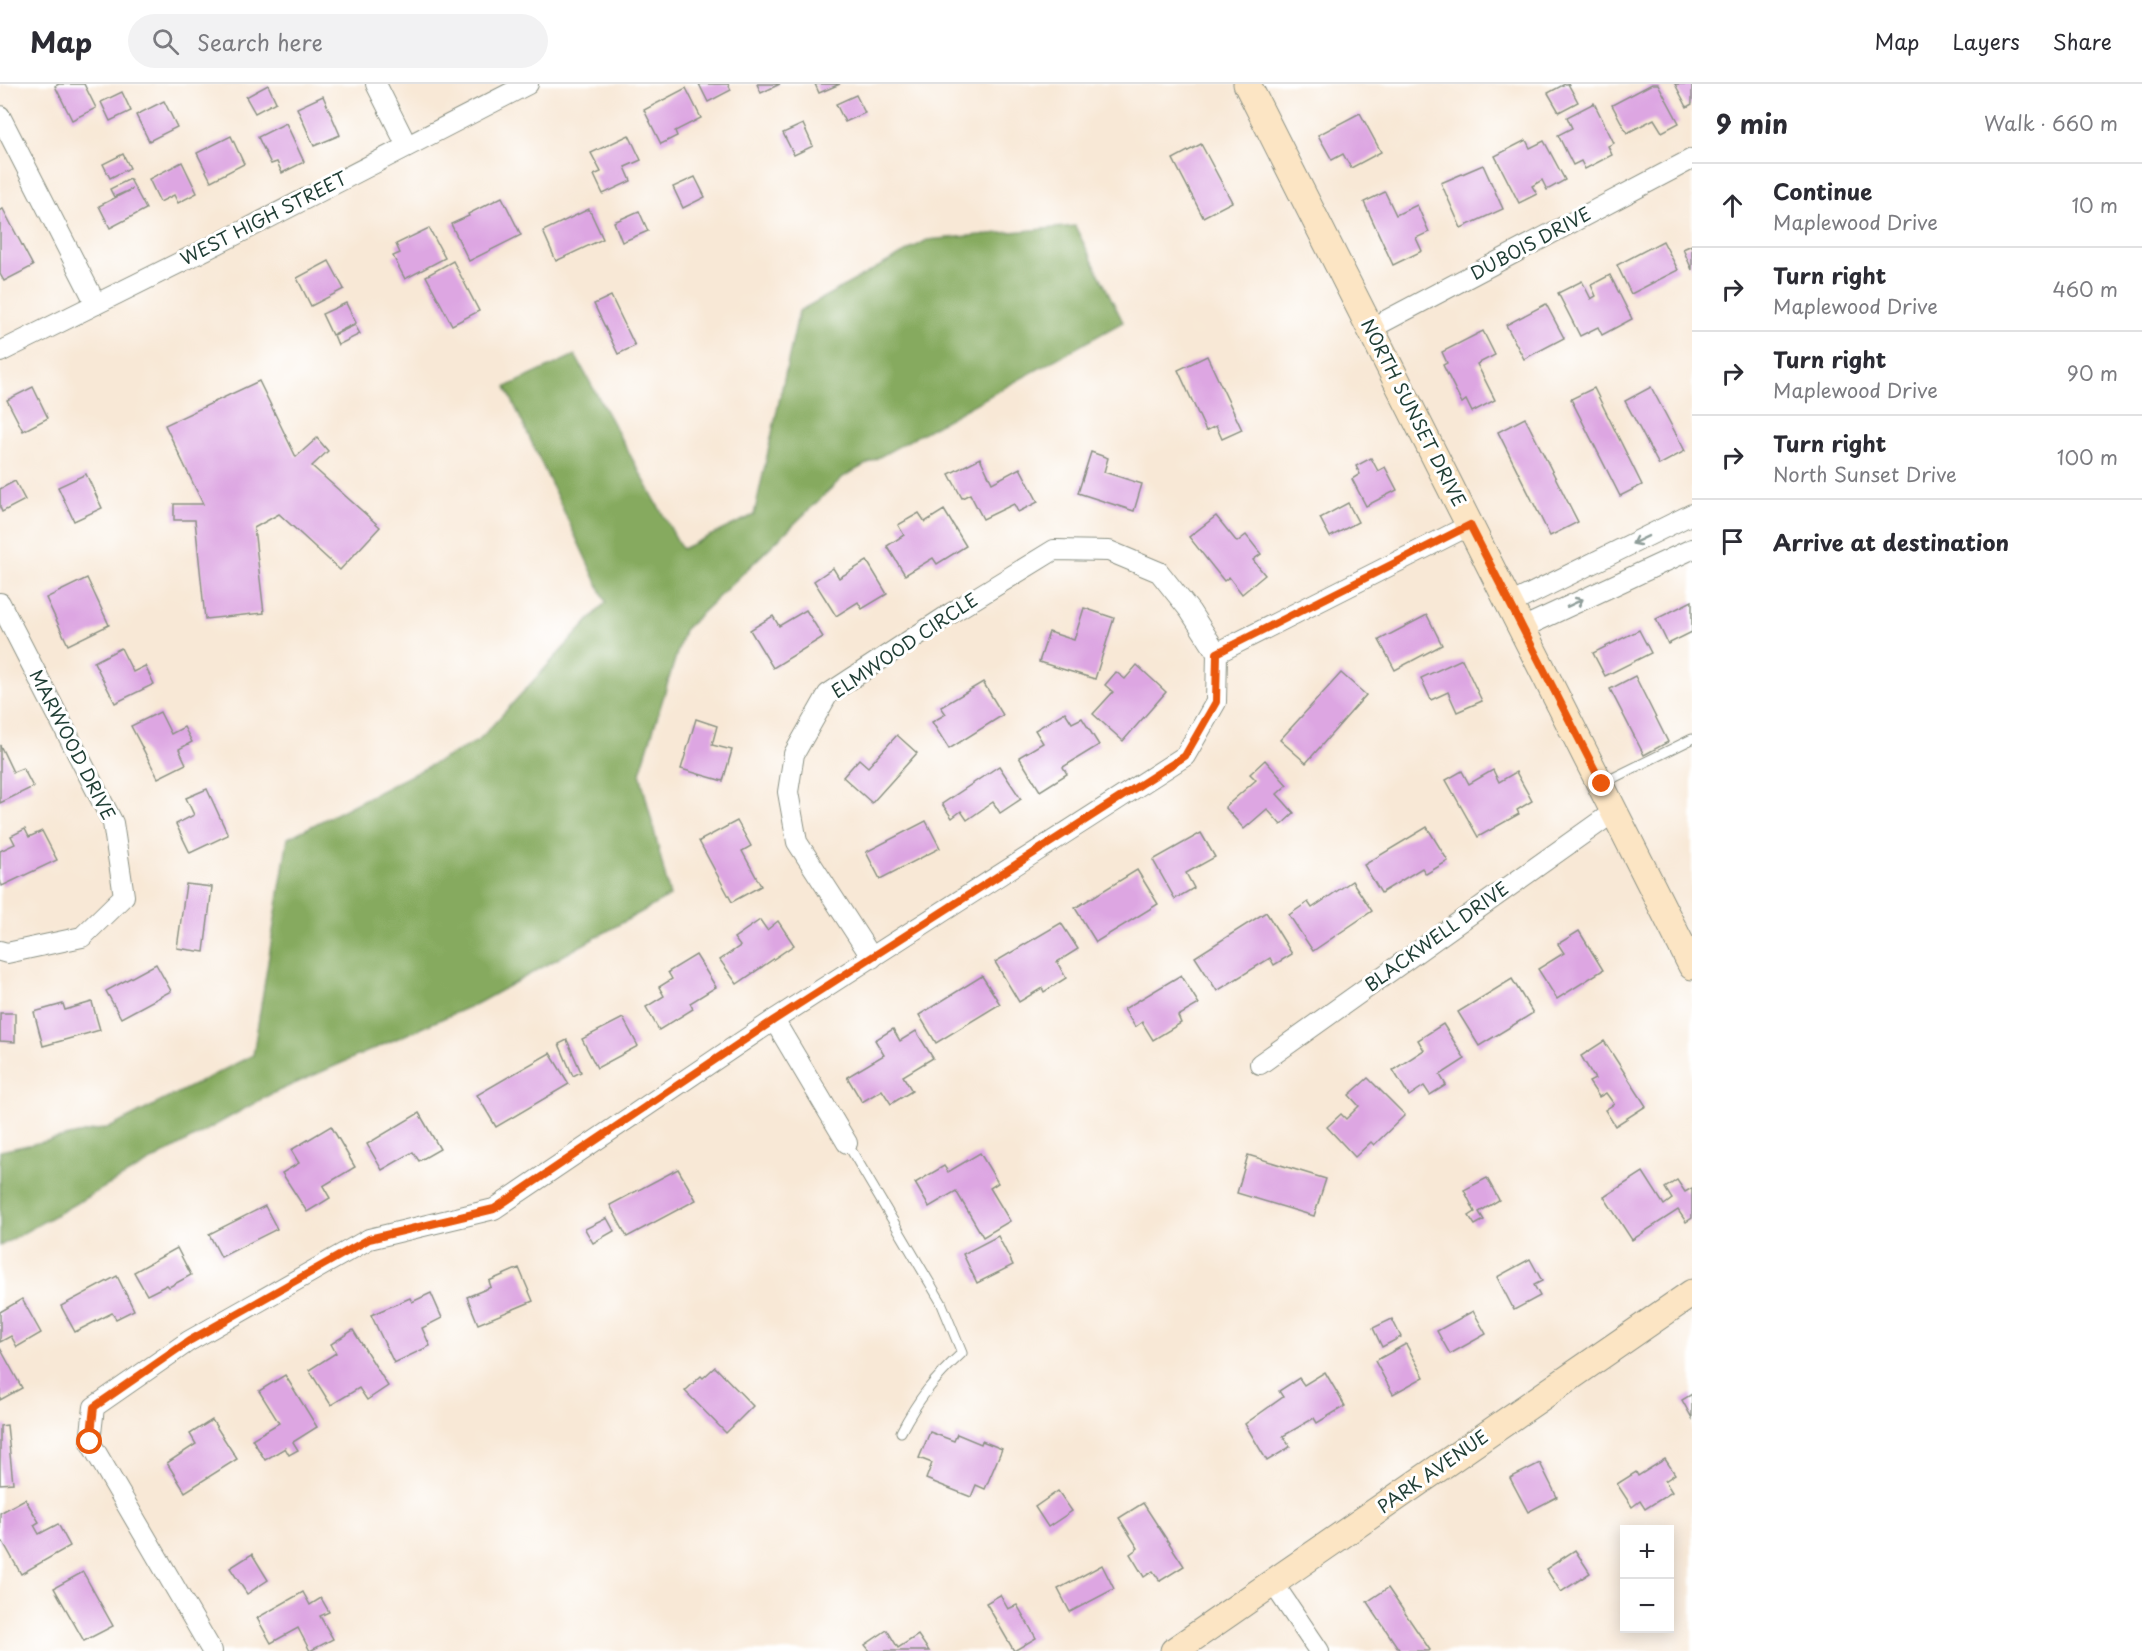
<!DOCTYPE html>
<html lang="en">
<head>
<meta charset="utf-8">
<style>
  body { margin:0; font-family:"Playpen Sans",sans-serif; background:#f2f2f3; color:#2b2b33 }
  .controls { position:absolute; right:18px; bottom:18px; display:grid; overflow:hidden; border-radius:0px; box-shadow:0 3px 15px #0003 }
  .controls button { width:54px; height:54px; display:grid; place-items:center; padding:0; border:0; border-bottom:2px solid #e1e1e2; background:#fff; color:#2b2b33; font:30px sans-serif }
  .stop { position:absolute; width:18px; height:18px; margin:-14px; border:4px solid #ea580c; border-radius:50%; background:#fff }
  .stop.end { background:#ea580c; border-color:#fff; box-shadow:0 2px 6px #0008 }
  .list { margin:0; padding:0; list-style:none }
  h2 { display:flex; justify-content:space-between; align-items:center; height:78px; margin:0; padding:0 24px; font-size:26px }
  h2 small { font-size:20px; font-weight:400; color:#7c7c81 }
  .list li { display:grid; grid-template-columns:39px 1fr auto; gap:18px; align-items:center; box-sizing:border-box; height:84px; padding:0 24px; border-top:2px solid #e1e1e2 }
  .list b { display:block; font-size:22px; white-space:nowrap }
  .list p { margin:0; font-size:20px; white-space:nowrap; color:#7c7c81 }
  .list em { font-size:20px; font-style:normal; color:#7c7c81 }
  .icon { flex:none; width:33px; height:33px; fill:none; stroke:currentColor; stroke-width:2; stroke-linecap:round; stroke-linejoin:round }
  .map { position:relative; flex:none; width:1692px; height:1567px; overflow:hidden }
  header { display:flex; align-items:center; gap:36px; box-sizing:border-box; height:84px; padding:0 30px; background:#fff; border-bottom:2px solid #e1e1e2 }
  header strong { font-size:28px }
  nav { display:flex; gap:33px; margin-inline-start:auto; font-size:21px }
  .search { width:420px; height:54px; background:#f2f2f3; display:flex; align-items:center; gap:15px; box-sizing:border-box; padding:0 21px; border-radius:33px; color:#7c7c81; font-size:22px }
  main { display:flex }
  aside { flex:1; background:#fff }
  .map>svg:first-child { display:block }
  .forest { fill:#86aa5e; stroke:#527449; stroke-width:1.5 }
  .building { fill:#dda6e2 }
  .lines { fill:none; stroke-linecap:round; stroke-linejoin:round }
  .lane-casing { stroke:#8c9285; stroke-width:11 }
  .street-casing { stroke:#8c9285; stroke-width:22 }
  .secondary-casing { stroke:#8c9285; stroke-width:29 }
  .lane { stroke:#fff; stroke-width:9 }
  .street { stroke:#fff; stroke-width:20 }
  .secondary { stroke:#fce5c4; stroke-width:27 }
  .oneway { stroke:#8f9e9a }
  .route { stroke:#ea580c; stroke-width:8 }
  .labels { text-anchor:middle; stroke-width:6; stroke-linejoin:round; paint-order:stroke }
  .street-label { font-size:18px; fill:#1f3d34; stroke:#fff }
</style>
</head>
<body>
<header>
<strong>Map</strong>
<div class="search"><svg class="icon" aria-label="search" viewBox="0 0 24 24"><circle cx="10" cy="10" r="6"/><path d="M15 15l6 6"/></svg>Search here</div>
<nav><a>Map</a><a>Layers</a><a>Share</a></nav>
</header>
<main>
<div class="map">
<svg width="1692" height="1567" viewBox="0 0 1692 1567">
  <rect width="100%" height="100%" fill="#fff"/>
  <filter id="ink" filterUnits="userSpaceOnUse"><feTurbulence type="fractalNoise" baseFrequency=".0167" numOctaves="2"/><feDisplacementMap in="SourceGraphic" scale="12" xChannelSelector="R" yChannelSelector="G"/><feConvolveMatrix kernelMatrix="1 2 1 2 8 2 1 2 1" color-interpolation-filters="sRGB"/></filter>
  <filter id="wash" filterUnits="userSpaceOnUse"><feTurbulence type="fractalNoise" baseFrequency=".008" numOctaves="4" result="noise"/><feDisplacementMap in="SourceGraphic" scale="24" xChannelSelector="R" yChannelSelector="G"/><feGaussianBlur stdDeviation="1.35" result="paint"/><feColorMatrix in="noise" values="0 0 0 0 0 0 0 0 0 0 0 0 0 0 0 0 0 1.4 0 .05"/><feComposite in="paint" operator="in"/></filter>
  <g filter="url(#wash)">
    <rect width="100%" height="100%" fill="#f8e8d6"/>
    <!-- forest -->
    <path class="forest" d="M1075 142 1123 238 843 393 684 546 640 689 670 812 480 918 269 1011 0 1162V1067L111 1043 253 971 288 754 478 657 606 518 506 303 575 271 682 465 754 431 799 227 927 156Z"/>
    <g id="blocks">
      <!-- building -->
      <g class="building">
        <path d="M59 0H84L96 24 72 36 55 2Z"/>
        <path d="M699 0H728L731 6 708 18Z"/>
        <path d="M757 0H780L761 9Z"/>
        <path d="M815 0H840L819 9Z"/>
        <path d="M1565 0H1568L1578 18 1559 28 1548 9Z"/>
        <path d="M1652 0H1658L1679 39 1662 48 1654 35 1627 49 1612 21Z"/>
        <path d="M1675 0H1692V20L1687 23Z"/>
        <path d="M268 1 276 18 255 29 246 13Z"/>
        <path d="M686 4 701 34 675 47 677 52 661 60 644 26Z"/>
        <path d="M122 8 131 27 110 37 101 18Z"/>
        <path d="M856 11 865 29 845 38 836 20Z"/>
        <path d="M323 12 340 51 314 62 297 24Z"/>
        <path d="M164 17 177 43 149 57 136 31Z"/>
        <path d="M1594 19 1614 59 1608 62 1612 71 1585 85 1581 77 1573 81 1558 51 1572 44 1567 33Z"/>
        <path d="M1360 29 1381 68 1351 84 1343 70 1332 76 1318 51Z"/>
        <path d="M286 39 304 78 282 89 277 78 271 80 258 53Z"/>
        <path d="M803 40 813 62 794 71 783 49Z"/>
        <path d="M629 51 641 76 625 83 631 97 603 110 594 91 601 88 591 69Z"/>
        <path d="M231 52 244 80 211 97 197 69Z"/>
        <path d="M1526 56 1530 64 1544 57 1565 96 1547 106 1542 96 1532 102 1537 110 1519 119 1495 72Z"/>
        <path d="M1201 60 1232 118 1203 133 1173 75Z"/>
        <path d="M123 70 130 84 110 94 103 80Z"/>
        <path d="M182 78 197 109 178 119 174 111 160 118 149 95Z"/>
        <path d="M1483 81 1503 125 1461 144 1441 99Z"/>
        <path d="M695 93 705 113 683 124 673 103Z"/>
        <path d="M130 95 146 125 110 144 99 122 132 105 114 113 110 105Z"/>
        <path d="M1385 108 1396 131 1417 121 1429 148 1416 154 1422 167 1393 181 1364 118Z"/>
        <path d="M502 113 521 151 469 177 451 140 469 132 468 130Z"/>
        <path d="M3 125 33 182 4 197 0 190V126Z"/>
        <path d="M589 125 603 155 556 177 543 147Z"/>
        <path d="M639 127 648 147 622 158 614 138Z"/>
        <path d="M429 144 445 174 405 195 393 172 400 169 396 160Z"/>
        <path d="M1663 157 1678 186 1631 210 1617 181Z"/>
        <path d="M1692 161V186L1683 165Z"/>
        <path d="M329 177 344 205 311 222 297 194Z"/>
        <path d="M453 177 479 227 452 241 426 192Z"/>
        <path d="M1610 191 1632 235 1602 251 1598 243 1580 252 1558 209 1582 197 1591 215 1596 212 1591 201Z"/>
        <path d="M611 212 635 262 618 270 594 220Z"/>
        <path d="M346 219 356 239 332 251 322 230Z"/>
        <path d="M1546 220 1564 254 1524 275 1506 241Z"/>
        <path d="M355 241 360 250 338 261 334 251Z"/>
        <path d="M1483 247 1495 271 1477 280 1495 316 1472 328 1466 316 1462 319 1443 281 1447 279 1442 268Z"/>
        <path d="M1207 272 1242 346 1222 355 1216 342 1206 347 1178 286Z"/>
        <path d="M259 297 296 373 317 354 328 367 312 382 380 443 340 486 279 430 254 444 264 529 205 535 195 436H174V420H203L165 341Z"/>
        <path d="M33 303 48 334 23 347 7 316Z"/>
        <path d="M1651 303 1685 367 1659 381 1625 317Z"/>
        <path d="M1594 304 1642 401 1620 412 1571 315Z"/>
        <path d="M1525 334 1578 438 1550 452 1498 348Z"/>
        <path d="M1091 368 1108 374 1104 388 1142 400 1134 427 1078 409Z"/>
        <path d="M980 374 992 399 1020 384 1038 418 1018 428 1014 420 983 435 970 410 962 414 949 390Z"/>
        <path d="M1371 374 1378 387 1385 383 1397 406 1366 422 1352 395 1360 390 1356 382Z"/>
        <path d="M86 390 102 424 74 437 58 403Z"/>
        <path d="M15 397 25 416 2 428 0 423V405Z"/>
        <path d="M1348 419 1358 438 1330 453 1320 434Z"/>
        <path d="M944 426 966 462 937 480 933 474 905 491 887 462 904 451 898 441 919 429 925 438Z"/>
        <path d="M1216 432 1237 458 1246 451 1261 470 1253 476 1265 491 1242 510 1229 493 1224 497 1189 453Z"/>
        <path d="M867 477 887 510 862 525 858 518 836 532 814 497 833 484 839 494Z"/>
        <path d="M87 494 109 541 68 561 46 514Z"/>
        <path d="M1692 517V548L1668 560 1656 535Z"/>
        <path d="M1084 524 1114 534 1095 595 1039 578 1049 548 1074 556Z"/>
        <path d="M806 526 823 553 773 584 750 546 773 532 779 542Z"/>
        <path d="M1427 531 1442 561 1395 586 1379 556Z"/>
        <path d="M1639 546 1651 569 1605 592 1593 569Z"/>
        <path d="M121 564 133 588 145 582 154 600 115 619 94 578Z"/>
        <path d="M1462 575 1482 617 1457 628 1448 608 1431 616 1421 594Z"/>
        <path d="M1137 581 1166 608 1123 657 1093 630 1113 608 1105 601 1116 588 1125 595Z"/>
        <path d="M1341 589 1366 611 1306 679 1280 656Z"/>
        <path d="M1635 592 1668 658 1644 671 1610 605Z"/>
        <path d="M983 598 1003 631 949 665 932 638 946 630 941 623Z"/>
        <path d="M160 628 171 650 184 643 192 658 179 665 186 680 158 694 131 642Z"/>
        <path d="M1065 628 1072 639 1082 634 1099 661 1063 683 1067 690 1040 707 1019 673 1043 659 1035 646Z"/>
        <path d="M696 635 717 642 712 661 732 666 723 697 681 685Z"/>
        <path d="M897 651 917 669 872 719 843 693 859 675 868 683Z"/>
        <path d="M0 661 13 688 23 684 33 703 0 719Z"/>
        <path d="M1265 676 1287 701 1277 710 1294 729 1281 741 1267 725 1244 745 1225 723 1256 696 1250 690Z"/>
        <path d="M999 682 1021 715 1000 729 993 718 967 736 961 727 952 734 942 720Z"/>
        <path d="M1493 686 1499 698 1516 688 1532 717 1517 726 1519 730 1478 753 1446 696 1462 687 1469 700Z"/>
        <path d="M207 705 228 751 190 769 176 740 194 731 186 714Z"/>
        <path d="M737 737 751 762 742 767 761 802 732 818 699 757Z"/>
        <path d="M926 737 940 764 880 795 866 768Z"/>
        <path d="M1427 743 1448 777 1426 790 1422 784 1381 809 1364 781Z"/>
        <path d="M25 745 29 753 42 747 57 776 2 802 0 796V767L15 760 11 752Z"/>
        <path d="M1201 749 1215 773 1186 789 1194 804 1175 815 1153 776Z"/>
        <path d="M1137 786 1158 820 1096 858 1075 824Z"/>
        <path d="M1352 797 1372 827 1313 867 1289 831 1308 818 1312 824Z"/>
        <path d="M186 800 212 803 204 868 177 864Z"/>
        <path d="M1266 828 1292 870 1274 881 1270 874 1217 907 1195 873Z"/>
        <path d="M760 836 767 846 778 837 794 861 737 900 720 876 740 862 734 854Z"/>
        <path d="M1061 839 1078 865 1057 878 1066 894 1044 908 1042 904 1019 918 995 878Z"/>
        <path d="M1579 847 1603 886 1557 915 1538 885 1564 869 1558 860Z"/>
        <path d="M696 871 716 903 690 919 693 925 659 946 646 923 664 912 659 903 672 895 668 888Z"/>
        <path d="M156 880 171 907 121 934 106 907Z"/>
        <path d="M1181 891 1199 920 1178 932 1181 939 1153 956 1142 938 1135 943 1124 925Z"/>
        <path d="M982 892 1000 920 936 959 919 931Z"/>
        <path d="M1512 895 1533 929 1479 962 1458 928Z"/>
        <path d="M92 918 100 946 43 962 34 928 63 920 65 926Z"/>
        <path d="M0 929H15V958L0 957Z"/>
        <path d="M623 934 638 962 597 984 582 955Z"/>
        <path d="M1443 940 1465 975 1440 991 1446 1001 1430 1011 1424 1002 1409 1012 1393 986 1424 966 1418 956Z"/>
        <path d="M893 945 900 957 916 947 933 974 903 992 912 1007 891 1020 882 1006 862 1018 847 993 884 971 875 956Z"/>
        <path d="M567 956 581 988 573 992 559 960Z"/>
        <path d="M1604 957 1646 1022 1615 1042 1605 1026 1614 1020 1606 1009 1599 1013 1589 998 1595 995 1581 972Z"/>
        <path d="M550 969 569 1000 496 1043 477 1011Z"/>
        <path d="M1368 994 1405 1031 1374 1061 1371 1058 1355 1073 1327 1043 1341 1030 1346 1035 1359 1022 1349 1011Z"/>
        <path d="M419 1029 440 1065 419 1077 413 1068 382 1086 367 1060Z"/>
        <path d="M331 1042 355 1083 323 1102 330 1114 307 1128 282 1089 299 1079 291 1066Z"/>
        <path d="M980 1069 998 1099 990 1104 1010 1137 983 1153 956 1107 929 1123 915 1099 944 1082 948 1088Z"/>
        <path d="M1248 1071 1326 1095 1314 1132 1237 1109Z"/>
        <path d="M678 1085 696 1116 627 1153 610 1121Z"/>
        <path d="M1643 1088 1664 1121 1672 1115 1665 1104 1677 1096 1685 1108 1692 1104V1134L1686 1138 1678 1126 1632 1156 1604 1113Z"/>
        <path d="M1487 1094 1499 1116 1479 1128 1484 1136 1475 1141 1469 1132 1475 1128 1464 1106Z"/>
        <path d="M265 1122 277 1145 221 1173 209 1150Z"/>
        <path d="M607 1134 614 1147 593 1159 585 1145Z"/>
        <path d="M998 1152 1013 1181 977 1199 963 1170Z"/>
        <path d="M177 1164 191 1191 169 1203 167 1201 147 1211 134 1188Z"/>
        <path d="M1530 1175 1542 1197 1534 1201 1540 1212 1514 1226 1497 1193Z"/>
        <path d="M519 1184 533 1217 478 1240 467 1213 491 1203 489 1197Z"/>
        <path d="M117 1192 134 1226 116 1235 112 1229 75 1248 61 1222Z"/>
        <path d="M431 1209 442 1234 422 1244 430 1262 394 1279 371 1231 410 1214 412 1218Z"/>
        <path d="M22 1215 41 1249 17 1263 11 1252 0 1258V1228Z"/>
        <path d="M1473 1227 1486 1250 1450 1270 1437 1247Z"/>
        <path d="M1392 1235 1401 1253 1382 1263 1373 1244Z"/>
        <path d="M353 1246 388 1302 367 1316 359 1304 331 1321 309 1286 336 1269 331 1260Z"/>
        <path d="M1406 1260 1424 1293 1393 1310 1375 1277Z"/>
        <path d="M0 1264 22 1304 0 1316Z"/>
        <path d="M715 1283 753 1322 726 1349 685 1307 701 1292 703 1294Z"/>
        <path d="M1325 1288 1345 1322 1317 1339 1314 1334 1283 1352 1290 1363 1267 1377 1245 1340 1283 1313 1279 1307 1299 1294 1304 1301Z"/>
        <path d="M285 1291 317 1343 293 1358 298 1366 289 1371 285 1364 265 1376 252 1355 279 1339 259 1307Z"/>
        <path d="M1692 1310V1334L1682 1316Z"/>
        <path d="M212 1336 237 1375 185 1408 167 1379 196 1360 190 1350Z"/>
        <path d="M7 1341 13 1399 0 1400V1342Z"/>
        <path d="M930 1348 954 1357 957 1350 981 1360 982 1357 1002 1365 985 1405 976 1401 971 1413 926 1395 932 1379 919 1374Z"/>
        <path d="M1665 1375 1675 1390 1665 1397 1672 1408 1645 1425 1640 1417 1632 1423 1617 1400 1636 1388 1638 1392Z"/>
        <path d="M1540 1379 1557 1413 1528 1428 1510 1394Z"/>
        <path d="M1058 1407 1072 1427 1048 1443 1035 1423Z"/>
        <path d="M25 1415 39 1438 34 1441 39 1450 58 1440 70 1462 21 1490 3 1458 0 1459V1429Z"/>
        <path d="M1143 1419 1184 1482 1160 1497 1153 1487 1144 1493 1130 1470 1138 1464 1119 1434Z"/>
        <path d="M1575 1466 1590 1489 1561 1508 1546 1485Z"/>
        <path d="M252 1470 268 1496 247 1510 230 1484Z"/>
        <path d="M1102 1481 1114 1505 1070 1528 1058 1505Z"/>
        <path d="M83 1488 113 1542 84 1557 54 1504Z"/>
        <path d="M1388 1504 1430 1566 1429 1567H1400L1367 1518Z"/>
        <path d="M303 1508 310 1521 321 1514 329 1528 320 1532 333 1555 310 1567 298 1544 271 1559 257 1534Z"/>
        <path d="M1000 1511 1008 1525 1017 1521 1036 1554 1014 1567 986 1519Z"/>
        <path d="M887 1546 898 1564 918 1551 929 1567H870L865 1561Z"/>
      </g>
    </g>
  </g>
  <g filter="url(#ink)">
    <use href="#blocks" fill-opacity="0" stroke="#8c9285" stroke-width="1.5"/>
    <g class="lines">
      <defs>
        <g id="lane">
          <path d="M1603 699 1692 655"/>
          <path d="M847 1059 941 1218 962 1269C934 1295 918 1315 901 1348"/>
        </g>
        <g id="street">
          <path d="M376 0 407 62"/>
          <path d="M0 32 96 220"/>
          <path d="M1370 245 1692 75"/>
          <path d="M0 268 245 146 528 0"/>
          <path d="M0 519 113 739 124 812 82 853 7 869 0 867"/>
          <path d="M1510 520 1692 430"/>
          <path d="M1522 544 1692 465"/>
          <path d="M872 874 797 758 788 708 794 670 828 610 953 528 1054 466 1109 467 1159 488 1190 527 1217 569"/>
          <path d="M774 936 847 1059"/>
          <path d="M1260 980 1615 727"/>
          <path d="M1273 1499 1319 1567"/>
          <path d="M212 1567 90 1358 94 1323 189 1257 369 1155 494 1125 774 936 1185 672 1216 618 1217 569 1470 441"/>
        </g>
        <g id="secondary">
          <path d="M1247 0 1692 882"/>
          <path d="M1174 1567 1692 1209"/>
        </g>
      </defs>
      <!-- lane casing -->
      <use href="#lane" class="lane-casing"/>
      <!-- street casing -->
      <use href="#street" class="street-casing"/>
      <!-- secondary casing -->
      <use href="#secondary" class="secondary-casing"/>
      <!-- lane -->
      <use href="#lane" class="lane"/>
      <!-- street -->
      <use href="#street" class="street"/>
      <!-- secondary -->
      <use href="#secondary" class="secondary"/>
    </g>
    <!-- one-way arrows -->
    <defs><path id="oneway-shaft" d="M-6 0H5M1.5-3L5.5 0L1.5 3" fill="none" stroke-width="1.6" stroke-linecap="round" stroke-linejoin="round" transform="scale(1.5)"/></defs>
    <g class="oneway">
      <use href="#oneway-shaft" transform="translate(1640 456) rotate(154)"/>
      <use href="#oneway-shaft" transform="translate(1575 519) rotate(-25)"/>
    </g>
  </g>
  <g class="lines" filter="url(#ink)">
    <!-- route -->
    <path class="route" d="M90 1358 94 1323 189 1257 369 1155 494 1125 774 936 1185 672 1216 618 1217 569 1470 441 1602 700"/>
  </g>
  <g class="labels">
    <!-- street labels -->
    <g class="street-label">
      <text transform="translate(264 135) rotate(-27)" y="6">WEST HIGH STREET</text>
      <text transform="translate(1531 160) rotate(-28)" y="6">DUBOIS DRIVE</text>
      <text transform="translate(1413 329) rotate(63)" y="6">NORTH SUNSET DRIVE</text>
      <text transform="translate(905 562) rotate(-34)" y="6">ELMWOOD CIRCLE</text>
      <text transform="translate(72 661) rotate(63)" y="6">MARWOOD DRIVE</text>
      <text transform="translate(1437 853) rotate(-36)" y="6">BLACKWELL DRIVE</text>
      <text transform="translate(1433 1388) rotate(-35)" y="6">PARK AVENUE</text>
    </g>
  </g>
</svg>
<div class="controls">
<button>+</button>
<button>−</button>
</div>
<div class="stop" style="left:90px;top:1358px"></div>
<div class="stop end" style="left:1602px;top:700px"></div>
</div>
<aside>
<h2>9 min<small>Walk · 660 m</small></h2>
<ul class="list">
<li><svg class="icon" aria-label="ahead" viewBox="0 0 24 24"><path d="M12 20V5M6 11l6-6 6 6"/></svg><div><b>Continue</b><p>Maplewood Drive</p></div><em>10 m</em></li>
<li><svg class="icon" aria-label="right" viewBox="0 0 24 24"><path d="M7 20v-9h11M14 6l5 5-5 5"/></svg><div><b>Turn right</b><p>Maplewood Drive</p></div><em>460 m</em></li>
<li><svg class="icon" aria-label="right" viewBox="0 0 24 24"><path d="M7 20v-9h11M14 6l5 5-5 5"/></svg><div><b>Turn right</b><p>Maplewood Drive</p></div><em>90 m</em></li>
<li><svg class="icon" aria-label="right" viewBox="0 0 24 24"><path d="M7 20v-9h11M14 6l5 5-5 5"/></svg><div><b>Turn right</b><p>North Sunset Drive</p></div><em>100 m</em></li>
<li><svg class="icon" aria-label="arrive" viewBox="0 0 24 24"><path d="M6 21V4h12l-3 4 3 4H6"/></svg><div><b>Arrive at destination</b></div></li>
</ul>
</aside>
</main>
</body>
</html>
